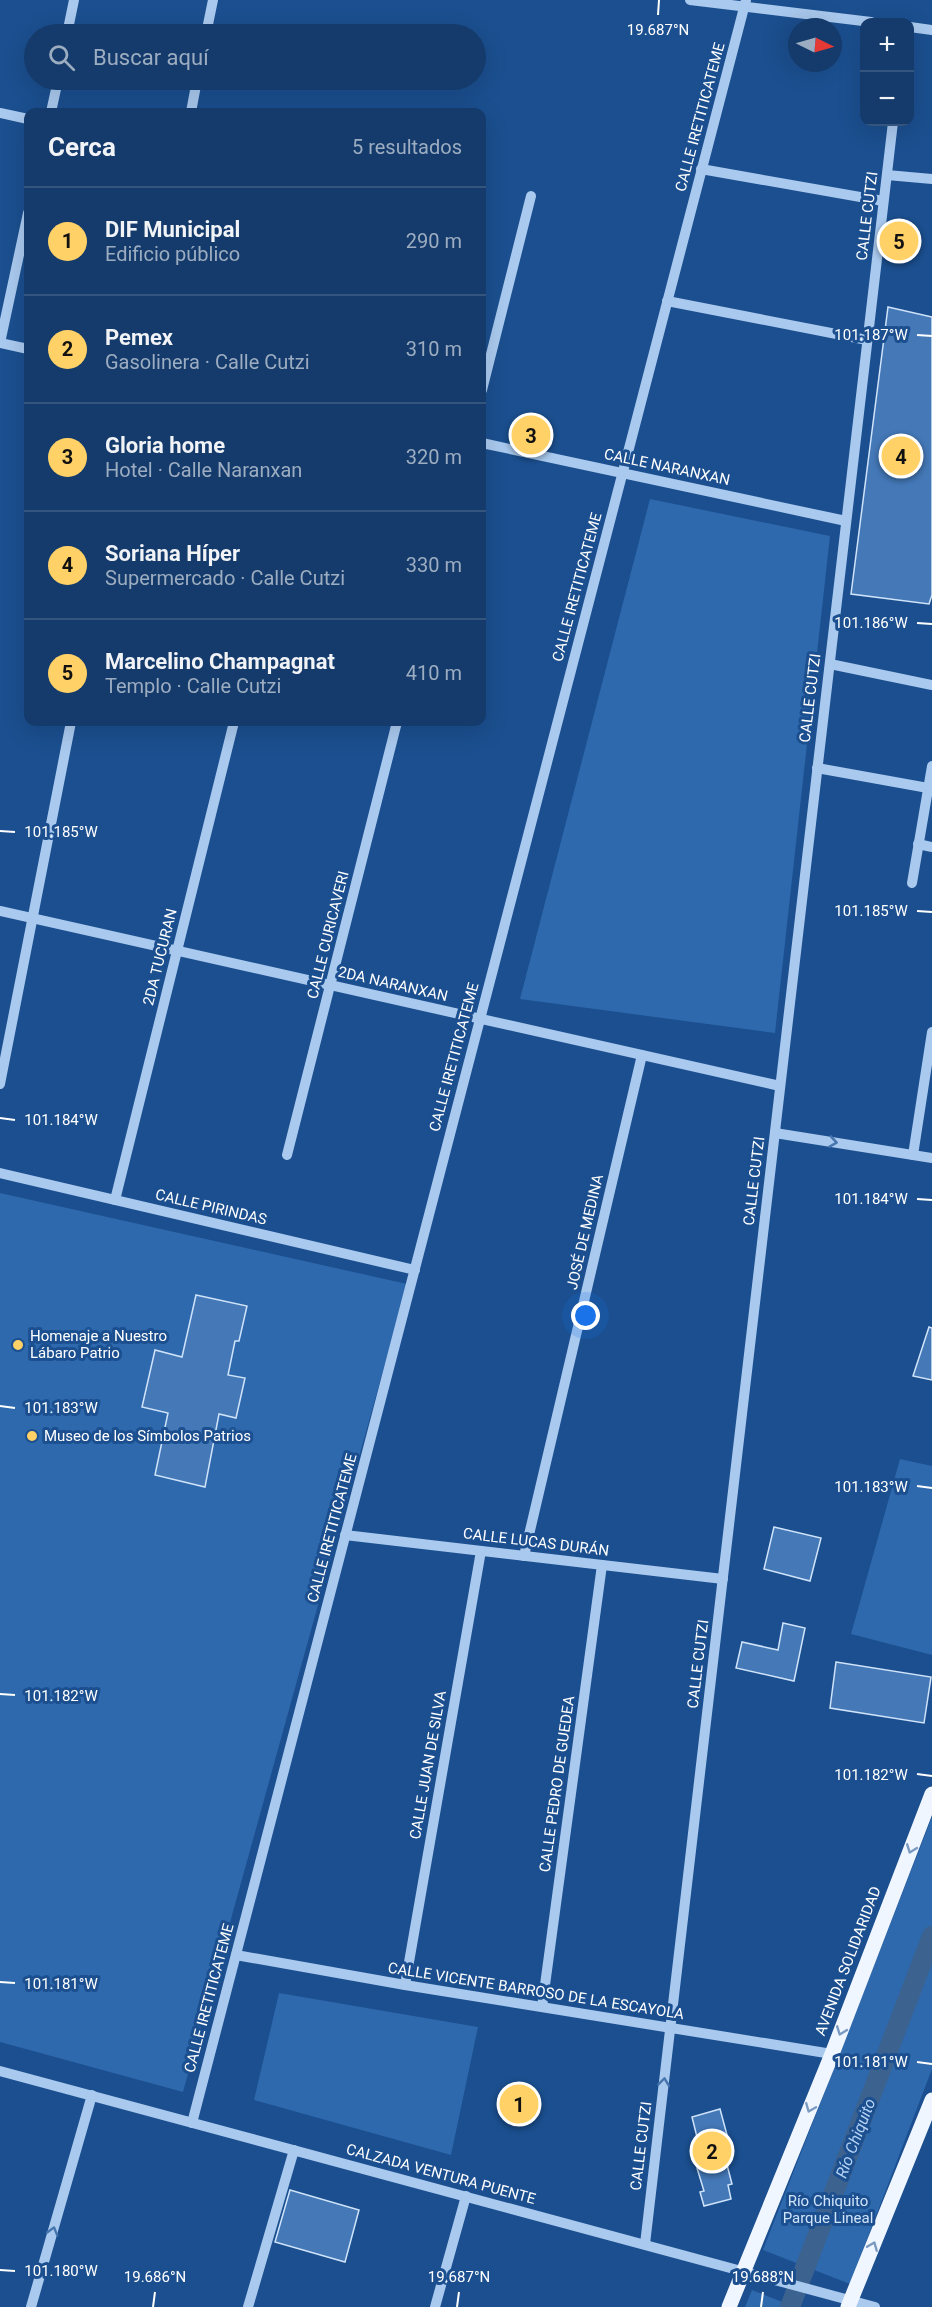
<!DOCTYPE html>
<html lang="es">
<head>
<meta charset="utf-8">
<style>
  body { margin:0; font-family:Roboto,sans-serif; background:#214673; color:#f1f3f6 }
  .controls { position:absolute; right:18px; top:18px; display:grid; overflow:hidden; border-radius:12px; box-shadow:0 6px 24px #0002 }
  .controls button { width:54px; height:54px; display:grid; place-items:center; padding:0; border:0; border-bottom:2px solid #33557e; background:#143b6b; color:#f1f3f6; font:30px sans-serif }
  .compass { position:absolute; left:788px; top:18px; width:54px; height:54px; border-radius:50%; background:#143b6b; box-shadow:0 6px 24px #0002; rotate:95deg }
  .you { position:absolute; left:586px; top:1316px; width:21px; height:21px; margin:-15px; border:4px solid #fff; border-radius:50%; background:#1a73e8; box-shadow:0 0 0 9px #1a73e833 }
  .badge { display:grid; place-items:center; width:39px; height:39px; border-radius:50%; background:#ffd166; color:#111; font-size:20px; font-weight:700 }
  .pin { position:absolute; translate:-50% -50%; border:3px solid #fff; box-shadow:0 2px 6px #0006 }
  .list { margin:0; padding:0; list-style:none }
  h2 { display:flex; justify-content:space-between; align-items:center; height:78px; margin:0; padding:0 24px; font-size:26px }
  h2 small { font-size:20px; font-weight:400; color:#9dadc1 }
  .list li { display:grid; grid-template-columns:39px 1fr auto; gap:18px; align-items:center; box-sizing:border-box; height:108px; padding:0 24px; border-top:2px solid #33557e }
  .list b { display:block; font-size:22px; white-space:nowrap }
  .list p { margin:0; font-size:20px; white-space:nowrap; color:#9dadc1 }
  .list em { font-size:20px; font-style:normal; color:#9dadc1 }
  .icon { flex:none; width:33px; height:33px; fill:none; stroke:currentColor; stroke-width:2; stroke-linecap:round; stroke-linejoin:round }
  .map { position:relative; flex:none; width:932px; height:2307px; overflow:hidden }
  .search { position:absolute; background:#143b6b; box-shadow:0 6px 24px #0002; left:24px; top:24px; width:462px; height:66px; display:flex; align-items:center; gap:15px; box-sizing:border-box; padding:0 21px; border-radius:33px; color:#9dadc1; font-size:22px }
  .panel { position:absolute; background:#143b6b; box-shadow:0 6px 24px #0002; left:24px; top:108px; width:462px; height:618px; border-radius:12px }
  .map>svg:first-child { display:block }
  .green { fill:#2e69ad }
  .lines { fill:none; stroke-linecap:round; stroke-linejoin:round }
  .canal { stroke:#3c6290; stroke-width:20 }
  .building { fill:#4478b7; stroke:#cfe3fa; stroke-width:1.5 }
  .minor { stroke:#a9c9ee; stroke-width:10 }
  .major { stroke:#f0f6ff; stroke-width:15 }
  .oneway { stroke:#4674ac }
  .oneway2 { stroke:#7b9ac1 }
  .ticks { fill:none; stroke:#fff; stroke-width:2 }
  .poi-dot { fill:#ffd166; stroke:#1b4f8f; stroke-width:2 }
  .labels { text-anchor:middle; stroke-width:6; stroke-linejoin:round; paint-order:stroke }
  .street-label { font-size:15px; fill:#fff; stroke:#1b4f8f }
  .poi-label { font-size:15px; fill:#fff; stroke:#1b4f8f; text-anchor:start }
  .park-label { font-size:15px; fill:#cfe3fa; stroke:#1b4f8f }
  .water-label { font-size:16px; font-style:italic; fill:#b5d3f5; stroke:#1b4f8f }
  .ticks-label { font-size:15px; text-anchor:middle; fill:#fff; stroke:#1b4f8f; stroke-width:6; stroke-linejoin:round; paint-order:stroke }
</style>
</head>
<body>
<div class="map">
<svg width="932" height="2307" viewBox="0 0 932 2307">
  <rect width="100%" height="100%" fill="#1b4f8f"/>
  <!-- green -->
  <g class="green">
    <path d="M650 499 830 536 775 1033 520 999Z"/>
    <path d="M0 1193 407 1284 183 2092 0 2042Z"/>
    <path d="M900 1459 932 1466V1655L851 1634Z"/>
    <path d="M932 1817V2069L850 2284 763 2250Z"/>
    <path d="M279 1993 478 2027 451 2155 254 2100Z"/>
    <path d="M752 2290 795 2307H745Z"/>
  </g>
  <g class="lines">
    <!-- canal -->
    <path class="canal" d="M790 2307 932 1936"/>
  </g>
  <!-- building -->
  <g class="building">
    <path d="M888 307 932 317V595L929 604 851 594Z"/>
    <path d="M196 1295 247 1306 239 1341H235L228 1375 245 1378 236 1418 219 1414 205 1487 155 1475 168 1413 142 1407 155 1350 182 1357Z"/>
    <path d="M929 1327 932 1328V1380L913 1376Z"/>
    <path d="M774 1527 821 1538 810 1581 764 1569Z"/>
    <path d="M783 1623 805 1628 794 1681 736 1668 742 1642 778 1650Z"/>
    <path d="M836 1662 931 1677 924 1723 830 1708Z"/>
    <path d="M720 2109 727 2135 723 2136 730 2160 726 2161 732 2184 728 2185 731 2199 704 2206 700 2192 704 2191 697 2168 701 2167 695 2142 698 2141 692 2117Z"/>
    <path d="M290 2190 359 2210 345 2262 275 2242Z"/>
  </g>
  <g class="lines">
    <!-- minor -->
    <g class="minor">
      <path d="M690 0 871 22"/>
      <path d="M910 27 932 30"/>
      <path d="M67 34 74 0"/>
      <path d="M206 34 213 0"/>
      <path d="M51 112 58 80"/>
      <path d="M191 112 197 80"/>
      <path d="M0 113 28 119"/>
      <path d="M701 169 883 201"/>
      <path d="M887 175 932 179"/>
      <path d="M667 301 867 340"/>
      <path d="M0 343 28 213"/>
      <path d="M0 343 28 349"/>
      <path d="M482 390 531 196"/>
      <path d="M482 443 846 521"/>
      <path d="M830 664 932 685"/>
      <path d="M817 768 928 788"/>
      <path d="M918 844 932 847"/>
      <path d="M912 883 932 766"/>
      <path d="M0 911 780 1086"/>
      <path d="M0 1084 71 722"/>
      <path d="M775 1133 932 1158"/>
      <path d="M287 1155 397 722"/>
      <path d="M913 1155 932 1032"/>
      <path d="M0 1173 415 1270"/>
      <path d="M115 1200 234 722"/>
      <path d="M345 1535 723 1579"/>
      <path d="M524 1556 642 1055"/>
      <path d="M236 1955 405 1985 832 2054"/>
      <path d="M405 1985 481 1551"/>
      <path d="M542 2007 602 1565"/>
      <path d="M0 2071 875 2307"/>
      <path d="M192 2123 746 0"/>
      <path d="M645 2244 893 122"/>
      <path d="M31 2307 92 2095"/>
      <path d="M248 2307 294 2150"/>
      <path d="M435 2307 466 2196"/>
    </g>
    <!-- major -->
    <g class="major">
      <path d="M729 2307 832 2054 932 1794"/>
      <path d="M848 2307 932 2100"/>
    </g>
  </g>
  <!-- one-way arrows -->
  <defs><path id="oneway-chevron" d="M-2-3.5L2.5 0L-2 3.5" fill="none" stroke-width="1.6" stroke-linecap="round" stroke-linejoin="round" transform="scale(1.5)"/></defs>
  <g class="oneway">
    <use href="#oneway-chevron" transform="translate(833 1142) rotate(9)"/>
    <use href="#oneway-chevron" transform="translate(664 2082) rotate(-83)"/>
    <use href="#oneway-chevron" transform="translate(53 2231) rotate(-74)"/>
  </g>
  <g class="oneway2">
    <use href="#oneway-chevron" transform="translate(911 1849) rotate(111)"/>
    <use href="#oneway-chevron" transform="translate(841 2031) rotate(111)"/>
    <use href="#oneway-chevron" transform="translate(810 2108) rotate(112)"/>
    <use href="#oneway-chevron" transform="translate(873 2246) rotate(-68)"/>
  </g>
  <!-- ticks -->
  <path class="ticks" d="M658 15 659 0M917 335 932 336M917 623 932 624M0 831 15 832M917 911 932 912M0 1118 15 1120M917 1199 932 1200M0 1406 15 1408M917 1486 932 1488M0 1694 15 1695M917 1774 932 1776M0 1982 15 1983M917 2062 932 2064M0 2270 15 2271M153 2307 155 2292M457 2307 459 2292M761 2307 763 2292"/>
  <!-- markers -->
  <g class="poi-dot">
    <circle cx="18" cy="1345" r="6"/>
    <circle cx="32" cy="1436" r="6"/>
  </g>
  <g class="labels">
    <!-- street labels -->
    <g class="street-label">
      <text transform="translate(700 117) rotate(-75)" y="5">CALLE IRETITICATEME</text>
      <text transform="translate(867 216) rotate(-83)" y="5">CALLE CUTZI</text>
      <text transform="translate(667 467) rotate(12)" y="5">CALLE NARANXAN</text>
      <text transform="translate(577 587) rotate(-75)" y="5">CALLE IRETITICATEME</text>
      <text transform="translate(810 698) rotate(-83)" y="5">CALLE CUTZI</text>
      <text transform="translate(328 935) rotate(-76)" y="5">CALLE CURICAVERI</text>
      <text transform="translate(160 957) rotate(-76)" y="5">2DA TUCURAN</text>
      <text transform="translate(393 984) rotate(13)" y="5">2DA NARANXAN</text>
      <text transform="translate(454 1057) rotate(-75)" y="5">CALLE IRETITICATEME</text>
      <text transform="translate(754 1181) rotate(-83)" y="5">CALLE CUTZI</text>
      <text transform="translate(211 1207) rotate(13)" y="5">CALLE PIRINDAS</text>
      <text transform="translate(585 1232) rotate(-77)" y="5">JOSÉ DE MEDINA</text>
      <text transform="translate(332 1528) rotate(-75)" y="5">CALLE IRETITICATEME</text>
      <text transform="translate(536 1542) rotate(7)" y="5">CALLE LUCAS DURÁN</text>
      <text transform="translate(698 1664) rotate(-83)" y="5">CALLE CUTZI</text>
      <text transform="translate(428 1765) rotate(-80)" y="5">CALLE JUAN DE SILVA</text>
      <text transform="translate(557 1784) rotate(-82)" y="5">CALLE PEDRO DE GUEDEA</text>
      <text transform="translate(848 1961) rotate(-69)" y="5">AVENIDA SOLIDARIDAD</text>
      <text transform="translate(536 1991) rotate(9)" y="5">CALLE VICENTE BARROSO DE LA ESCAYOLA</text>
      <text transform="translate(209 1998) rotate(-75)" y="5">CALLE IRETITICATEME</text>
      <text transform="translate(641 2146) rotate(-83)" y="5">CALLE CUTZI</text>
      <text transform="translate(441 2174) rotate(15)" y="5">CALZADA VENTURA PUENTE</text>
    </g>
    <!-- poi labels -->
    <g class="poi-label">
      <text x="30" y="1341">Homenaje a Nuestro<tspan x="30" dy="17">Lábaro Patrio</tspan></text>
      <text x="44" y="1441">Museo de los Símbolos Patrios</text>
    </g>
    <!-- park labels -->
    <g class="park-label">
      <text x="828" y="2206">Río Chiquito<tspan x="828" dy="17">Parque Lineal</tspan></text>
    </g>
    <!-- water labels -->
    <g class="water-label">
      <text transform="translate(855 2138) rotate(-69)" y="6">Río Chiquito</text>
    </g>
  </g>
  <g class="ticks-label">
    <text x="658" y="35">19.687°N</text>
    <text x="871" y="340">101.187°W</text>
    <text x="871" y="628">101.186°W</text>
    <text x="61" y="837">101.185°W</text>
    <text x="871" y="916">101.185°W</text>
    <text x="61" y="1125">101.184°W</text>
    <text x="871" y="1204">101.184°W</text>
    <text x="61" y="1413">101.183°W</text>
    <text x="871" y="1492">101.183°W</text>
    <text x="61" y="1701">101.182°W</text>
    <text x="871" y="1780">101.182°W</text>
    <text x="61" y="1989">101.181°W</text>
    <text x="871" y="2067">101.181°W</text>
    <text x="61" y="2276">101.180°W</text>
    <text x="155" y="2282">19.686°N</text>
    <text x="459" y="2282">19.687°N</text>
    <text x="763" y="2282">19.688°N</text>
  </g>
</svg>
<div class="controls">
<button>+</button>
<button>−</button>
</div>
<svg class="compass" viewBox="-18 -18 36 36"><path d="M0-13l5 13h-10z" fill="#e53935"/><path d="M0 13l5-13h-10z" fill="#9dadc1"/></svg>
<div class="you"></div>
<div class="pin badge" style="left:519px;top:2104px">1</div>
<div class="pin badge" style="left:712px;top:2151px">2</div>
<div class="pin badge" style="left:531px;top:435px">3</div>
<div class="pin badge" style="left:901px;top:456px">4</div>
<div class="pin badge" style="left:899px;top:241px">5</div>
<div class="search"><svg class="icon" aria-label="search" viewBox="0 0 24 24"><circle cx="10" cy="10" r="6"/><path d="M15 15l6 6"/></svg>Buscar aquí</div>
<section class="panel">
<h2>Cerca<small>5 resultados</small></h2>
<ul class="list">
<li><span class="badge">1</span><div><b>DIF Municipal</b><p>Edificio público</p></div><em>290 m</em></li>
<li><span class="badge">2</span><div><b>Pemex</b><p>Gasolinera · Calle Cutzi</p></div><em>310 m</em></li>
<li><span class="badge">3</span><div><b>Gloria home</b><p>Hotel · Calle Naranxan</p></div><em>320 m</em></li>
<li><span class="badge">4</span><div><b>Soriana Híper</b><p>Supermercado · Calle Cutzi</p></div><em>330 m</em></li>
<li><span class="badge">5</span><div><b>Marcelino Champagnat</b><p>Templo · Calle Cutzi</p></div><em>410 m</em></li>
</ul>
</section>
</div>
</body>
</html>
